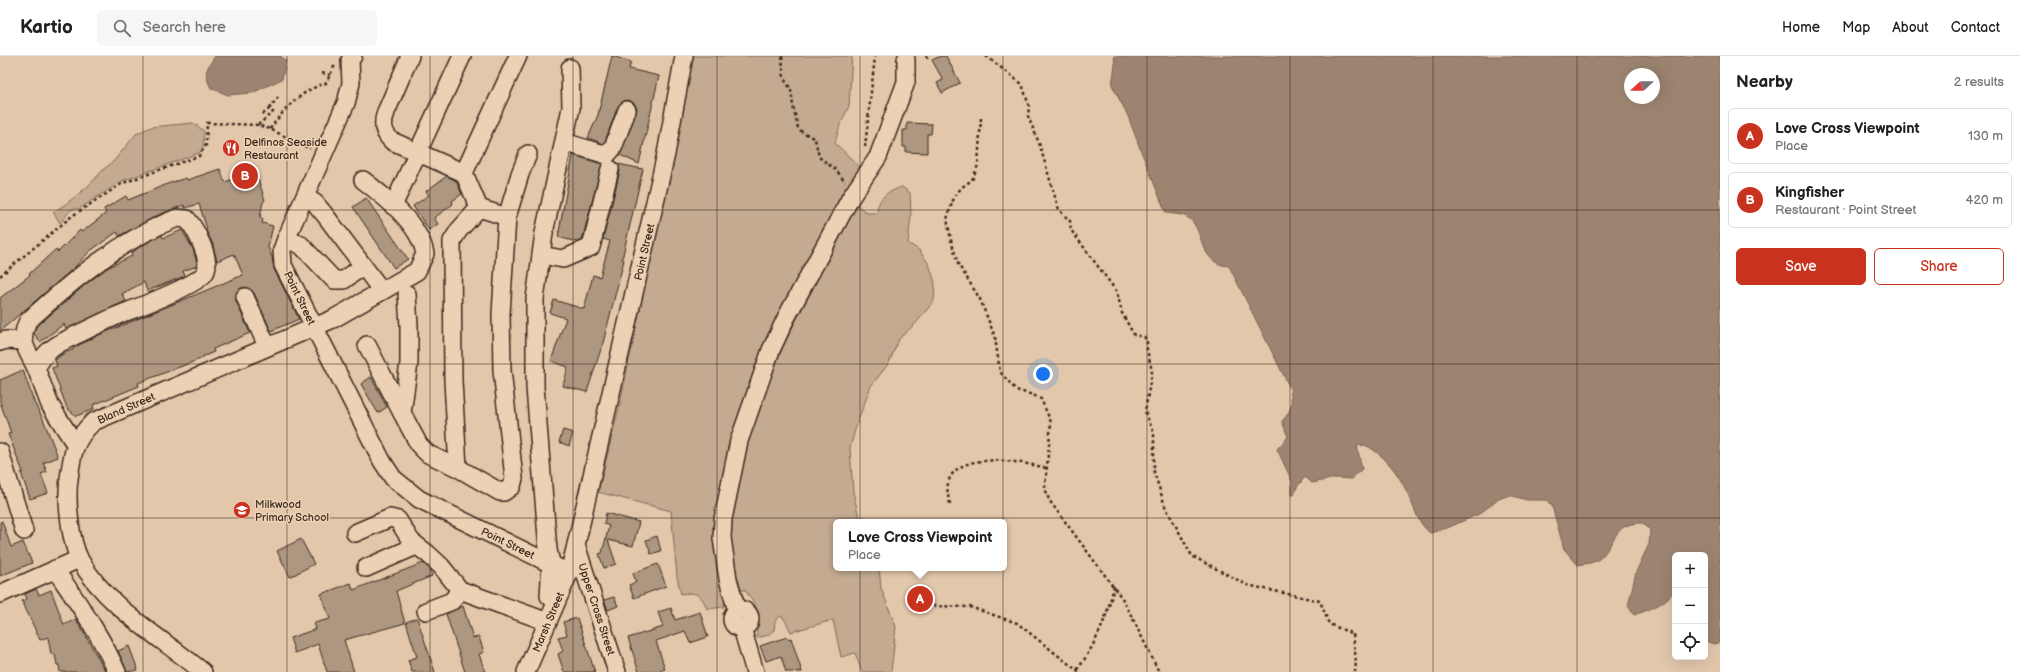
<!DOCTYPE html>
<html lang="en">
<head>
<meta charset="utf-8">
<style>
  body { margin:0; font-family:"Balsamiq Sans",sans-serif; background:#f6f6f6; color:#202124 }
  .controls { position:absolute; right:12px; bottom:12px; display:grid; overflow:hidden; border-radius:6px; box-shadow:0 4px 16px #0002 }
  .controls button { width:36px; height:36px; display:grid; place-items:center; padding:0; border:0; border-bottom:1px solid #e0e0e0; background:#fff; color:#202124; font:20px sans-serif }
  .compass { position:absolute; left:1624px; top:12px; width:36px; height:36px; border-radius:50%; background:#fff; box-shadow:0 4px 16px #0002; rotate:249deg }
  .you { position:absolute; left:1043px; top:318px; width:14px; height:14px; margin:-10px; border:3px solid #fff; border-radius:50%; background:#1a73e8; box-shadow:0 0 0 6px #1a73e833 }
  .badge { display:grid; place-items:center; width:26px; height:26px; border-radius:50%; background:#c8321e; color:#fff; font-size:13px; font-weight:700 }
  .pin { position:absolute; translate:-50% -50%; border:2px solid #fff; box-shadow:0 1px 4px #0006 }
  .popup { position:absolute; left:833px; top:463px; width:174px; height:52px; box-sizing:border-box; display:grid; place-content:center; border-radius:6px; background:#fff; filter:drop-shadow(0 1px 3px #0005); font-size:13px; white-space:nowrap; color:#757577 }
  .popup b { font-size:15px; color:#202124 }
  .popup::after { content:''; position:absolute; left:50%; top:100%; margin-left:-8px; border:8px solid transparent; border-top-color:#fff }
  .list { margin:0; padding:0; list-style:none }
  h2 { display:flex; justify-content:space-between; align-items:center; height:52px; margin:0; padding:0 16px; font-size:17px }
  h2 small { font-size:13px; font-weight:400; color:#757577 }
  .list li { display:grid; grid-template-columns:26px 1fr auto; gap:12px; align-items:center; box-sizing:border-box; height:56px; margin:0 8px 8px; padding:0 8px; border:1px solid #e0e0e0; border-radius:6px }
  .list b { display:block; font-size:15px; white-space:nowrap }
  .list p { margin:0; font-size:13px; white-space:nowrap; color:#757577 }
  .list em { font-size:13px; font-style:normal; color:#757577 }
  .actions { display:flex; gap:8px; padding:12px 16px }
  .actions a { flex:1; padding:9px 0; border:1px solid #c8321e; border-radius:6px; text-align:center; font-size:14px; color:#c8321e }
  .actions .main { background:#c8321e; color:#fff }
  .icon { flex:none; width:22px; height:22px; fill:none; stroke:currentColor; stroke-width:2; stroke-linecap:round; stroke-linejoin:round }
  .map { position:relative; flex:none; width:1720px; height:616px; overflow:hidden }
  header { display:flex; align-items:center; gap:24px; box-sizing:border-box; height:56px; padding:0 20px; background:#fff; border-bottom:1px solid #e0e0e0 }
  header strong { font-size:19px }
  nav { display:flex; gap:22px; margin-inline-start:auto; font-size:14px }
  .search { width:280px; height:36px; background:#f6f6f6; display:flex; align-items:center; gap:10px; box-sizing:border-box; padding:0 14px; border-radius:6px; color:#757577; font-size:15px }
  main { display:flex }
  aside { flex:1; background:#fff }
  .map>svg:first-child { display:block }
  .green { fill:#c3aa91; stroke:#7f6a58 }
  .water { fill:#9c846f; stroke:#75604f; fill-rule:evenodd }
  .building { fill:#ae9780; stroke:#3b2a1e }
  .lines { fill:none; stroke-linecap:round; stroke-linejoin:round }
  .minor-casing { stroke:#3b2a1e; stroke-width:20 }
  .path { stroke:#3b2a1e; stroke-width:2.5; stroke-dasharray:3 3; stroke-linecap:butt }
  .minor { stroke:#edd1b4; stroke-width:17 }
  .grid { fill:none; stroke:#3b2a1e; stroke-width:1; stroke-opacity:0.55 }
  .labels { text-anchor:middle; stroke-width:3; stroke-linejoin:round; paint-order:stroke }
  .poi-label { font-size:11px; fill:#3b2a1e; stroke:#edd1b4; text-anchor:start }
  .street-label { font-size:11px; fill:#3b2a1e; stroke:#edd1b4 }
</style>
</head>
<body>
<header>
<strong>Kartio</strong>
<div class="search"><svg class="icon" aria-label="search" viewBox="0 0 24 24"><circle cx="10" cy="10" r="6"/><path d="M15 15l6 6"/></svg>Search here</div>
<nav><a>Home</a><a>Map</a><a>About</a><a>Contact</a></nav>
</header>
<main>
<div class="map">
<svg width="1720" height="616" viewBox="0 0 1720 616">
  <rect width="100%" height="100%" fill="#e2c7ab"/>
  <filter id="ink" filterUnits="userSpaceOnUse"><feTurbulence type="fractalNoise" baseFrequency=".025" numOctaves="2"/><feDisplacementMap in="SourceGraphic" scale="8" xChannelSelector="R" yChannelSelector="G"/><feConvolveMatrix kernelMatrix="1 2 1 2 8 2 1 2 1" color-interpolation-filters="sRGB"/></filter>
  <g filter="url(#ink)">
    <!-- green -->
    <g class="green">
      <path d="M693 0H852L849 50 840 69 835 87 863 114 734 396 724 551 707 553C701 537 696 536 681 538L677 521 671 455 598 436 619 352Z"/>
      <path d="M193 67 204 75 203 92 199 97 122 125 79 153C67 151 68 161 60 167L53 156 66 148 87 131 105 112 113 106 136 78 151 71Z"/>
      <path d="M902 131 910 137 911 160 908 187 919 194 929 208 935 227 934 245 916 267 899 283 889 307 871 330 857 367 850 392 853 436 858 457 863 466H836V512H879L881 532 896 571 891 616H862L855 597 841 601 833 564 791 576 784 562 780 560 775 565 774 574 768 579 757 582 756 550 745 534H738L726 480 739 408 772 315 789 278 857 149 867 157H877C878 140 888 136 902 131Z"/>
    </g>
    <!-- water -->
    <g class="water">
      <path d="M215 0H280L286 4 282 23 252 37 228 39 211 32C203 16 206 14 215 0Z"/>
      <path d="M1114 0H1720V586L1715 588 1705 585V534L1708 527 1705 520V499H1675C1675 508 1678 522 1675 531 1670 547 1648 554 1634 559L1628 550 1636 516 1649 488 1650 474 1643 467C1612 466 1616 489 1599 503 1594 507 1584 508 1578 509L1564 493 1552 450 1546 444H1527L1509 439 1499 443 1479 458 1447 472 1430 477C1418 467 1416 456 1410 443 1401 421 1386 399 1365 389L1357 390 1362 413 1351 423 1336 422 1312 427 1305 421 1297 431 1294 439H1292V425L1277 393 1288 381 1282 365C1293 354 1292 346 1290 332L1229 210C1197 208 1205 171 1187 161 1182 158 1172 158 1166 157L1141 95 1128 60 1112 29 1115 9ZM1630 18H1654V42H1630Z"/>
    </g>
    <!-- building -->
    <g class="building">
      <path d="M612 0 631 6 629 13 659 20 639 108 620 99 636 57 637 52 631 45 625 44 618 50 604 88 588 82 598 59Z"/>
      <path d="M941 0H946L960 27 942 37 937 27 943 24 932 4Z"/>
      <path d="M907 67 932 68 931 78H927V97L906 96V91H903V74H907Z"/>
      <path d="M573 99 602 108 582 184 577 186 558 181Z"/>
      <path d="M618 108 643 113 622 203 624 204 603 287 587 336 563 330 568 311 551 305 566 262 550 257 554 244 584 253 593 219 600 221 610 185 603 183 620 115Z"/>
      <path d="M220 113 225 126 250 117 252 122 257 120 265 144 263 146 260 161 263 163 262 167 273 170 268 191 272 201 274 213 299 263 271 275 254 237 246 231 241 232 237 235 236 245 250 277 213 293 214 296 202 301 203 302 138 327 139 330 93 349 94 353 76 360 67 352 52 312 57 310 55 304 61 299 74 293 73 292 99 279 243 219 234 198 217 205 212 186 205 173H207L199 148 185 152 184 149 158 159 119 180 117 176 90 195 74 212 0 275V242L30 219 29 218 56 193 58 196 80 174 82 176 106 157 104 153 126 140 128 144 170 127 186 122 187 124Z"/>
      <path d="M447 120 456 125 462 138 452 145 453 148 434 162 438 168 429 174 413 150 429 139 426 135Z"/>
      <path d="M366 142 408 203 394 212 353 151Z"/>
      <path d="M182 174 193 193 197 207V210L183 215 185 220 147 235 144 226 122 238 126 245 66 273 64 268 40 286 34 277 36 271 86 228 107 212 132 200 131 197 141 190 162 179 163 182Z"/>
      <path d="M23 314 34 346 43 363 58 401 43 407 47 416 41 418 48 437 30 443 21 417 23 416 8 378 11 377 0 346V324Z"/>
      <path d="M371 321 387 351 378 357 361 328Z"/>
      <path d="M563 374 573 377 569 390 559 386Z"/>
      <path d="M606 457 639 466 633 490 608 484 616 508 604 512 599 498 602 497 609 470 604 468Z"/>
      <path d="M2 465 11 491 23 486 32 507 0 520V466Z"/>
      <path d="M657 480 661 495 651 498 646 484Z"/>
      <path d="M301 483 314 508 290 521 277 495Z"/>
      <path d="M423 507 430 513 432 520 396 535 405 567 344 584 354 616H327L318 588 295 597 290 582 316 573 314 567 330 563 321 538 351 527 353 534Z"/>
      <path d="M658 508 666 530 634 542 629 529 636 526 633 517Z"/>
      <path d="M36 533 39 539 51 534 64 569 76 563 106 616H60L59 609H57L55 598H51L48 581 40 584 22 545 27 543 25 538Z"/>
      <path d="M614 541 618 550 608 554 604 544Z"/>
      <path d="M463 550 473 582 479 581 484 596 479 598 485 616H465L446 558Z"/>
      <path d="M671 552 675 564 700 556 708 581 690 587 685 575 656 585 665 613 657 616H639L628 582 663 571 658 556Z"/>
      <path d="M417 562 435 616H412L408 604 417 601 406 566Z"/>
      <path d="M577 562 595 616H564L558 598 563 595 558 581 567 579 563 566Z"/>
      <path d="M787 581 788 583 791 582 802 616H786L781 600 766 605 760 590Z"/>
      <path d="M129 590 138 614 127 616 118 595Z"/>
    </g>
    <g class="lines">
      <defs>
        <g id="minor">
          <path d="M353 0 350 4 351 27 346 47 286 183 282 194 283 209 382 405 393 422 419 443 569 517"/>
          <path d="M410 0 386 56C382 67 382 76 392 85L464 117 518 0"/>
          <path d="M564 86 607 99 613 92 627 54"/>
          <path d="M464 117 479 152 507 161 520 118 528 98"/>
          <path d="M306 141 315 147 325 159 382 235"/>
          <path d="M393 150 462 0"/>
          <path d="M479 152 459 174 452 185 453 325 458 412 500 436H504L512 430 514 422 502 314 501 258 507 161"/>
          <path d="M177 162 187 163C195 172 214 207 204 218 194 231 133 253 116 260 99 268 82 276 66 284 52 291 44 298 36 312 27 293 18 286 28 265 73 224 120 184 177 162Z"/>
          <path d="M286 183 301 189 334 224H344L363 210"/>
          <path d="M541 199 563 203 591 191 610 113"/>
          <path d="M407 238 409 270V307L402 357 419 389 428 398 458 412"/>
          <path d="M245 241 267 290"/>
          <path d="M0 286 6 284 23 285"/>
          <path d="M367 289 402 357"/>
          <path d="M36 312 50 349 75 388"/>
          <path d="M0 396 24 475"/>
          <path d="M355 477 390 462 398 464 411 485 428 498 441 510 460 534 548 566"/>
          <path d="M576 489 617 616"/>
          <path d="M366 512 416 490"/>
          <path d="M55 513C77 546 101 579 117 616"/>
          <path d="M0 538 79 503"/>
          <path d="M549 540 551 507 548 494 535 331V243L544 177 571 52 570 12"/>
          <circle cx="741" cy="563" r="9"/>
          <path d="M426 555 452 545 460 534"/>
          <path d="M737 555 728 523 722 482 723 463 739 385 771 294 786 262 851 141 878 101 906 26V3"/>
          <path d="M742 572 755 616"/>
          <path d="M203 616C162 582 106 551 80 504 70 485 66 444 69 423 72 398 74 384 93 366L333 263 417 215 425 198C420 168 386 142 363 124"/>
          <path d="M526 616 569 517 576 489 666 98 684 0"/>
        </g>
      </defs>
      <!-- minor casing -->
      <use href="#minor" class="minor-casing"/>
      <!-- path -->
      <g class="path">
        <path d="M782 0 784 23 791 33 793 50 798 72 801 75 815 83 819 101 837 115 845 126"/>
        <path d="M926 0 929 4"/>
        <path d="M986 0 1022 28 1029 50 1028 60 1039 87 1059 154 1070 165 1071 174 1117 236 1122 257 1134 279 1144 281 1147 284V294L1152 315 1145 356 1154 377V416L1165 450 1192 500 1247 529 1320 545 1329 568 1353 578 1356 606 1355 616"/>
        <path d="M322 17 330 19"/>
        <path d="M269 53 279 40"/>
        <path d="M981 62 978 109 972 124 962 131 954 141 947 163 951 184 958 208 980 243 995 281 1000 316 1016 334 1033 339 1041 343 1051 366 1045 432 1049 444 1124 545 1159 616"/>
        <path d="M258 69 273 56 269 53 262 59"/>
        <path d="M270 73C284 53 302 34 326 27L335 9"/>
        <path d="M865 91 875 0"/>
        <path d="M0 220 72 160 123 127 199 100 206 89 207 67 258 69 270 73 310 93"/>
        <path d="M950 448C948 440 946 432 949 424 960 394 1023 406 1046 412"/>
        <path d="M923 544 933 550 970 551 1017 567 1079 616"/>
        <path d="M1077 614C1096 588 1107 562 1114 530"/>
      </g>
      <!-- minor -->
      <use href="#minor" class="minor"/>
    </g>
  </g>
  <!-- grid -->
  <path class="grid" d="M143 0V616M287 0V616M430 0V616M573 0V616M717 0V616M860 0V616M1003 0V616M1147 0V616M1290 0V616M1433 0V616M1577 0V616M0 154H1720M0 308H1720M0 462H1720"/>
  <!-- icons -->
  <defs>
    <symbol id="restaurant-disc" viewBox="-11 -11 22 22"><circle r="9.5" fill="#c8321e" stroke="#edd1b4"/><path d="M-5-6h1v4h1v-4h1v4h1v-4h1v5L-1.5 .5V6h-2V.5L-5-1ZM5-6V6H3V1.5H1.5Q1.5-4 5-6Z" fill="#fff"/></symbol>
    <symbol id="school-disc" viewBox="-11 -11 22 22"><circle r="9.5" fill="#c8321e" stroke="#edd1b4"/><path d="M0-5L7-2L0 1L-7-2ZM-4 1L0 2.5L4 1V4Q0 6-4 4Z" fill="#fff"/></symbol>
  </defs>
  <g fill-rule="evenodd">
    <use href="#restaurant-disc" x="221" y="82" width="20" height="20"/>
    <use href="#school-disc" x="232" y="444" width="20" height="20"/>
  </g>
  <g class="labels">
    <!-- poi labels -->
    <g class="poi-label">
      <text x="244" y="90">Delfinos Seaside<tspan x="244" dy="13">Restaurant</tspan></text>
      <text x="255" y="452">Milkwood<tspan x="255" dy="13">Primary School</tspan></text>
    </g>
    <!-- street labels -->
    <g class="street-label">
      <text transform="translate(644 196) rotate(-77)" y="4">Point Street</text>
      <text transform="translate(300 242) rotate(64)" y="4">Point Street</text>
      <text transform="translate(126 352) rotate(-24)" y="4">Bland Street</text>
      <text transform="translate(508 487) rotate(26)" y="4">Point Street</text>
      <text transform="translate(597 553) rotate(72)" y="4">Upper Cross Street</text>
      <text transform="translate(548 566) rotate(-67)" y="4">Marsh Street</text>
    </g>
  </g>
</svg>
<div class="controls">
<button>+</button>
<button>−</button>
<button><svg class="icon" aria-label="locate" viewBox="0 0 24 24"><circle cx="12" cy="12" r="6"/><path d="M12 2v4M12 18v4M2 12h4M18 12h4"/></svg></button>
</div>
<svg class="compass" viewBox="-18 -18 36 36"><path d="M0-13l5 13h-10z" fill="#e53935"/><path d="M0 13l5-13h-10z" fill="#757577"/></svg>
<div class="you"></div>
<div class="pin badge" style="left:920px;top:543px">A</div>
<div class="popup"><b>Love Cross Viewpoint</b>Place</div>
<div class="pin badge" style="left:245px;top:120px">B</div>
</div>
<aside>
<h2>Nearby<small>2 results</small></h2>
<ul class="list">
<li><span class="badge">A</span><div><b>Love Cross Viewpoint</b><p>Place</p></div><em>130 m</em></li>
<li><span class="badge">B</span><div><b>Kingfisher</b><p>Restaurant · Point Street</p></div><em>420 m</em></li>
</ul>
<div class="actions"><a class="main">Save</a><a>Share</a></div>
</aside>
</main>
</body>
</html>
